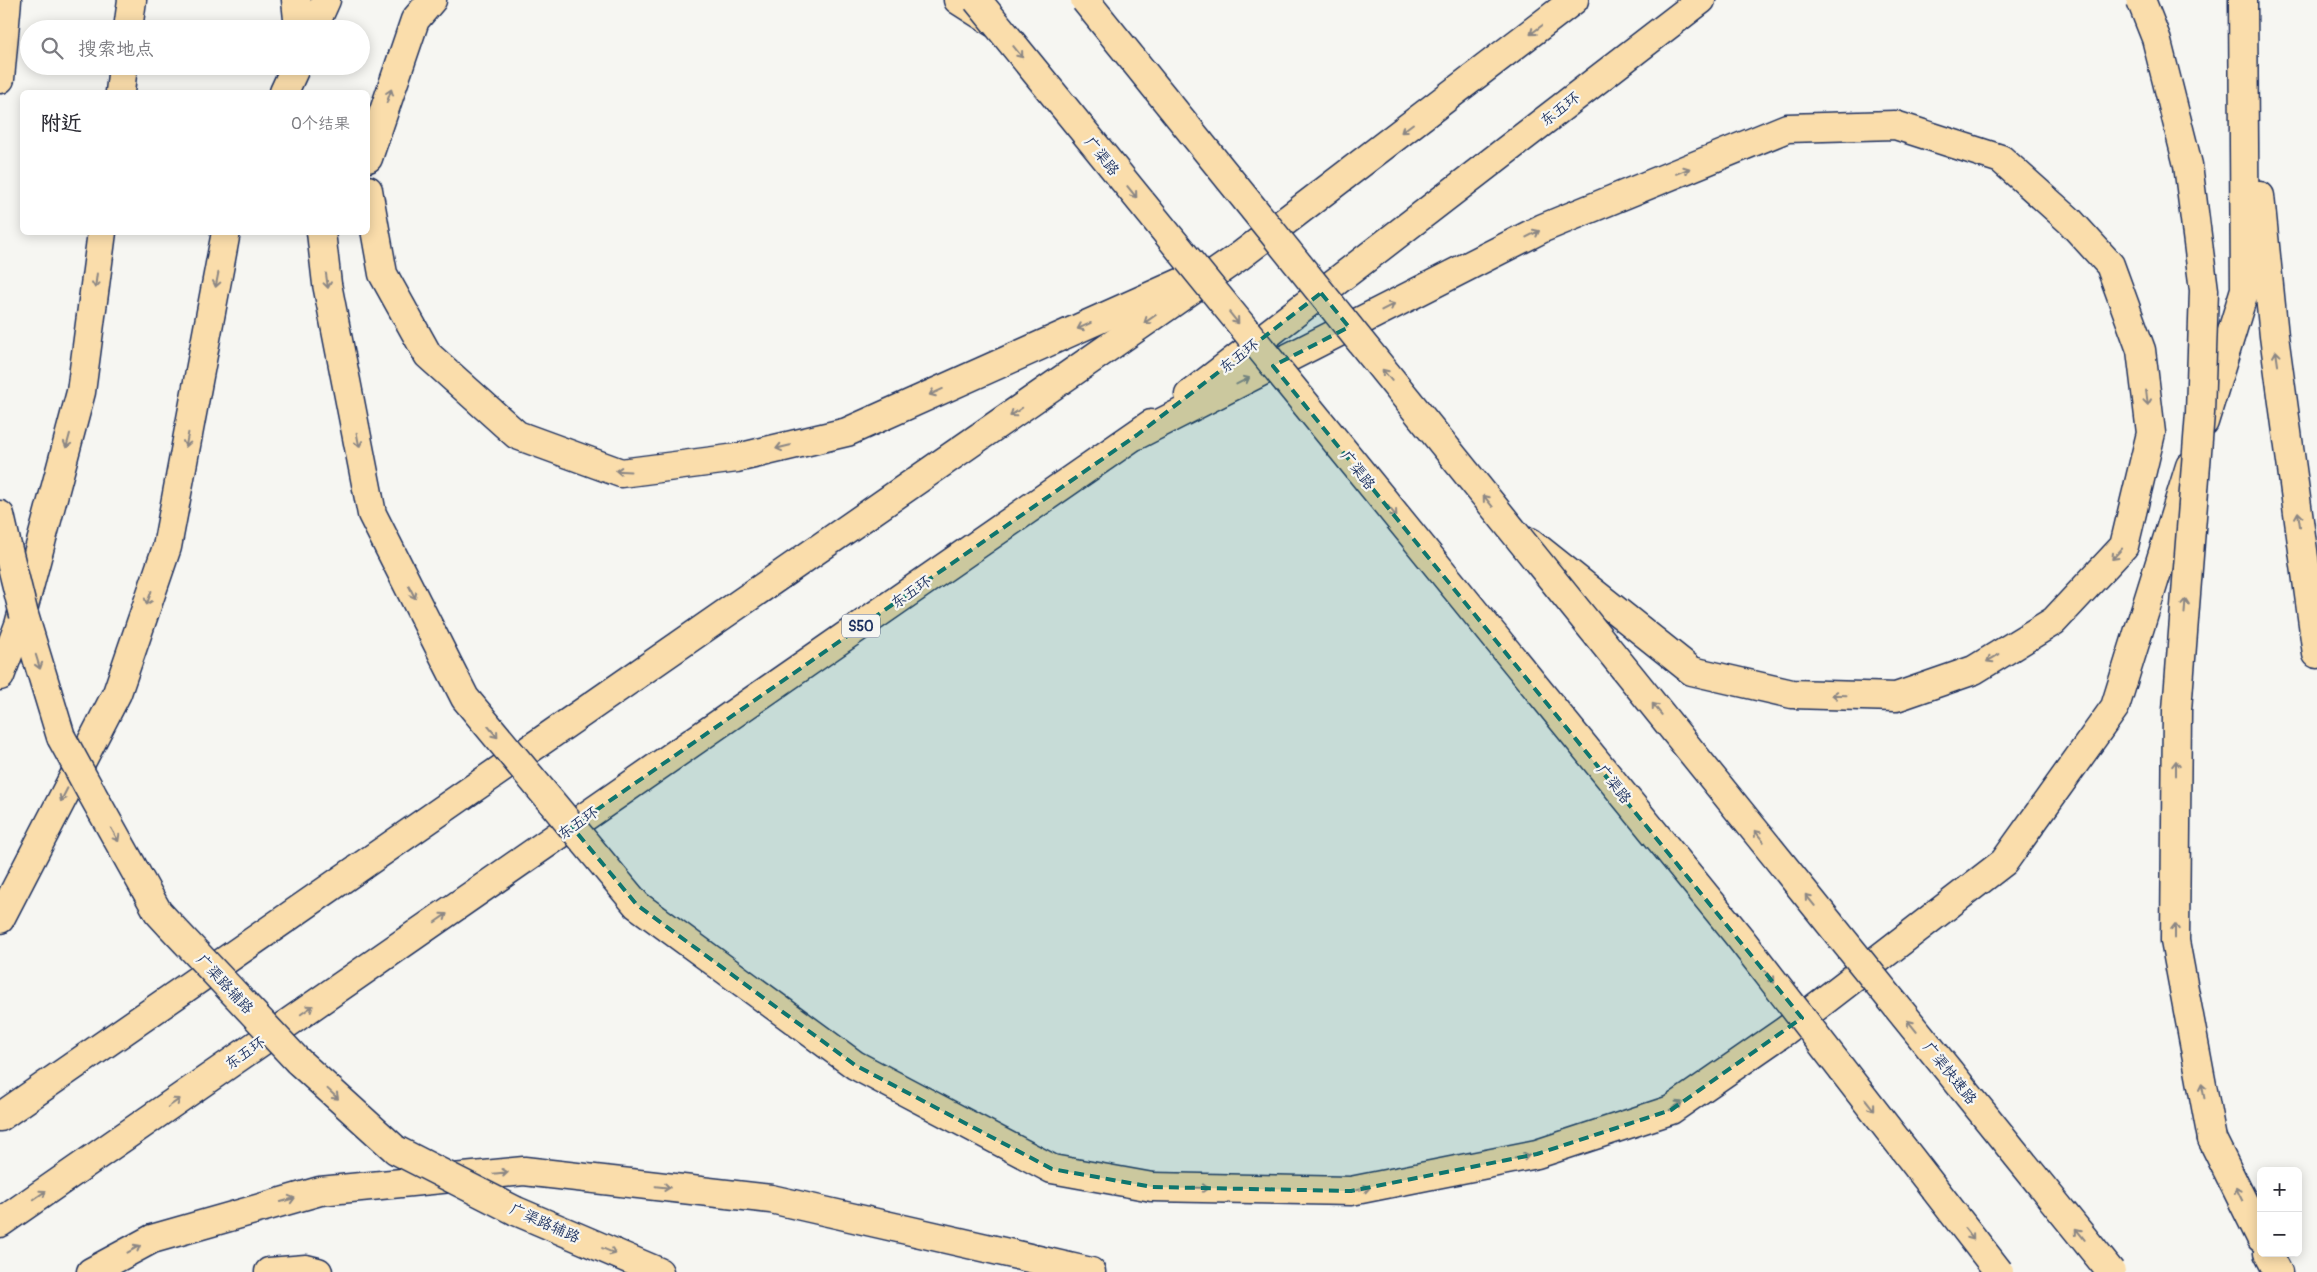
<!DOCTYPE html>
<html lang="zh">
<head>
<meta charset="utf-8">
<style>
  body { margin:0; font-family:Pangolin,"LXGW WenKai TC",sans-serif; background:#f7f7f7; color:#2b2b33 }
  .controls { position:absolute; right:15px; bottom:15px; display:grid; overflow:hidden; border-radius:8px; box-shadow:0 2px 12px #0003 }
  .controls button { width:45px; height:45px; display:grid; place-items:center; padding:0; border:0; border-bottom:1px solid #e1e1e2; background:#fff; color:#2b2b33; font:25px sans-serif }
  .list { margin:0; padding:0; list-style:none }
  h2 { display:flex; justify-content:space-between; align-items:center; height:65px; margin:0; padding:0 20px; font-size:21px }
  h2 small { font-size:16px; font-weight:400; color:#7c7c81 }
  .icon { flex:none; width:28px; height:28px; fill:none; stroke:currentColor; stroke-width:2; stroke-linecap:round; stroke-linejoin:round }
  .map { position:relative; flex:none; width:2317px; height:1272px; overflow:hidden }
  .search { position:absolute; background:#fff; box-shadow:0 2px 12px #0003; left:20px; top:20px; width:350px; height:55px; display:flex; align-items:center; gap:12px; box-sizing:border-box; padding:0 18px; border-radius:28px; color:#7c7c81; font-size:19px }
  .panel { position:absolute; background:#fff; box-shadow:0 2px 12px #0003; left:20px; top:90px; width:350px; height:145px; border-radius:8px }
  .map>svg:first-child { display:block }
  .lines { fill:none; stroke-linecap:round; stroke-linejoin:round }
  .major-casing { stroke:#1b2f5e; stroke-width:31 }
  .highway-casing { stroke:#1b2f5e; stroke-width:31 }
  .major { stroke:#faddab; stroke-width:28 }
  .highway { stroke:#faddab; stroke-width:28 }
  .major-bridge-casing { stroke:#1b2f5e; stroke-width:31; stroke-linecap:butt }
  .highway-bridge-casing { stroke:#1b2f5e; stroke-width:31; stroke-linecap:butt }
  .major-bridge { stroke:#faddab; stroke-width:28 }
  .highway-bridge { stroke:#faddab; stroke-width:28 }
  .oneway { stroke:#8a8684 }
  .marked { fill:#0f766e; fill-opacity:0.2; stroke:#0f766e; stroke-width:4; stroke-dasharray:10 6; stroke-linejoin:round }
  .labels { text-anchor:middle; stroke-width:4.5; stroke-linejoin:round; paint-order:stroke }
  .shield { fill:#f6f6f2; stroke:#5d6b8a; stroke-width:1 }
  .shield-label { font-size:14px; font-weight:bold; fill:#1b2f5e }
  .street-label { font-size:15px; fill:#1b2f5e; stroke:#f6f6f2 }
</style>
</head>
<body>
<div class="map">
<svg width="2317" height="1272" viewBox="0 0 2317 1272">
  <rect width="100%" height="100%" fill="#f6f6f2"/>
  <filter id="ink" filterUnits="userSpaceOnUse"><feTurbulence type="fractalNoise" baseFrequency=".02" numOctaves="2"/><feDisplacementMap in="SourceGraphic" scale="10" xChannelSelector="R" yChannelSelector="G"/><feConvolveMatrix kernelMatrix="1 2 1 2 8 2 1 2 1" color-interpolation-filters="sRGB"/></filter>
  <g filter="url(#ink)">
    <g class="lines">
      <defs>
        <g id="major">
          <path d="M0 79 7 0"/>
          <path d="M0 515 7 546"/>
          <path d="M24 615 61 737"/>
          <path d="M91 792 158 912 170 925"/>
          <path d="M298 1061 396 1150"/>
          <path d="M516 1211 659 1272"/>
        </g>
        <g id="highway">
          <path d="M296 0 299 29"/>
          <path d="M958 0 994 23"/>
          <path d="M128 29 132 0"/>
          <path d="M313 29 326 0"/>
          <path d="M120 92 123 66"/>
          <path d="M284 92 296 66"/>
          <path d="M368 158 415 20 432 0"/>
          <path d="M368 190 383 274 428 355 517 435 621 473 737 458 847 432 1180 283"/>
          <path d="M2260 196 2274 336 2317 654"/>
          <path d="M1189 395 1701 0"/>
          <path d="M2204 422 2245 289 2243 0"/>
          <path d="M1137 435 1543 228 1787 128 1895 125 2001 159 2070 221 2110 265 2141 350 2151 433 2124 546 2054 621 1974 670 1896 697 1792 694 1692 671 1530 542"/>
          <path d="M0 676 19 625 81 392 102 232"/>
          <path d="M0 919 117 693 167 547 226 232"/>
          <path d="M0 1117 1240 256 1574 0"/>
          <path d="M2212 1139 2261 1238"/>
          <path d="M1152 1187 1351 1191 1537 1154 1671 1110 1785 1031 2004 862 2115 707 2190 466"/>
          <path d="M0 1223 1151 424"/>
          <path d="M2268 1253 2278 1272"/>
          <path d="M91 1272 152 1239 320 1191 524 1171 771 1199 1091 1272"/>
          <path d="M269 1272 306 1269 318 1272"/>
        </g>
      </defs>
      <!-- major casing -->
      <use href="#major" class="major-casing"/>
      <!-- highway casing -->
      <use href="#highway" class="highway-casing"/>
      <!-- major -->
      <use href="#major" class="major"/>
      <!-- highway -->
      <use href="#highway" class="highway"/>
      <defs>
        <g id="major-bridge">
          <path d="M7 546 24 615"/>
          <path d="M61 737 91 792"/>
          <path d="M170 925 298 1061"/>
          <path d="M396 1150 516 1211"/>
        </g>
        <g id="highway-bridge">
          <path d="M977 0 1740 938 1999 1272"/>
          <path d="M1085 0 2111 1272"/>
          <path d="M2141 0 2156 38 2188 165 2204 290 2200 413 2177 710 2175 941 2212 1139"/>
          <path d="M321 232 327 284 372 514 465 698 637 905 855 1065 1052 1169 1152 1187"/>
        </g>
      </defs>
      <!-- major-bridge casing -->
      <use href="#major-bridge" class="major-bridge-casing"/>
      <!-- highway-bridge casing -->
      <use href="#highway-bridge" class="highway-bridge-casing"/>
      <!-- major-bridge -->
      <use href="#major-bridge" class="major-bridge"/>
      <!-- highway-bridge -->
      <use href="#highway-bridge" class="highway-bridge"/>
    </g>
    <!-- one-way arrows -->
    <defs><path id="oneway-shaft" d="M-6 0H5M1.5-3L5.5 0L1.5 3" fill="none" stroke-width="1.6" stroke-linecap="round" stroke-linejoin="round" transform="scale(1.25)"/></defs>
    <g class="oneway">
      <use href="#oneway-shaft" transform="translate(1536 30) rotate(143)"/>
      <use href="#oneway-shaft" transform="translate(1018 52) rotate(51)"/>
      <use href="#oneway-shaft" transform="translate(389 96) rotate(-71)"/>
      <use href="#oneway-shaft" transform="translate(1407 128) rotate(143)"/>
      <use href="#oneway-shaft" transform="translate(1683 171) rotate(-22)"/>
      <use href="#oneway-shaft" transform="translate(1132 192) rotate(51)"/>
      <use href="#oneway-shaft" transform="translate(1533 234) rotate(-27)"/>
      <use href="#oneway-shaft" transform="translate(217 280) rotate(101)"/>
      <use href="#oneway-shaft" transform="translate(96 281) rotate(97)"/>
      <use href="#oneway-shaft" transform="translate(327 281) rotate(82)"/>
      <use href="#oneway-shaft" transform="translate(1388 307) rotate(-27)"/>
      <use href="#oneway-shaft" transform="translate(1234 318) rotate(51)"/>
      <use href="#oneway-shaft" transform="translate(1150 319) rotate(145)"/>
      <use href="#oneway-shaft" transform="translate(1084 326) rotate(156)"/>
      <use href="#oneway-shaft" transform="translate(2277 358) rotate(-98)"/>
      <use href="#oneway-shaft" transform="translate(1387 375) rotate(-129)"/>
      <use href="#oneway-shaft" transform="translate(1243 381) rotate(-27)"/>
      <use href="#oneway-shaft" transform="translate(936 392) rotate(156)"/>
      <use href="#oneway-shaft" transform="translate(2147 398) rotate(83)"/>
      <use href="#oneway-shaft" transform="translate(1016 412) rotate(145)"/>
      <use href="#oneway-shaft" transform="translate(187 440) rotate(101)"/>
      <use href="#oneway-shaft" transform="translate(358 440) rotate(79)"/>
      <use href="#oneway-shaft" transform="translate(68 441) rotate(105)"/>
      <use href="#oneway-shaft" transform="translate(783 447) rotate(167)"/>
      <use href="#oneway-shaft" transform="translate(623 471) rotate(-177)"/>
      <use href="#oneway-shaft" transform="translate(1488 501) rotate(-129)"/>
      <use href="#oneway-shaft" transform="translate(1392 511) rotate(51)"/>
      <use href="#oneway-shaft" transform="translate(2299 519) rotate(-98)"/>
      <use href="#oneway-shaft" transform="translate(2117 554) rotate(133)"/>
      <use href="#oneway-shaft" transform="translate(412 592) rotate(63)"/>
      <use href="#oneway-shaft" transform="translate(149 598) rotate(109)"/>
      <use href="#oneway-shaft" transform="translate(2185 606) rotate(-86)"/>
      <use href="#oneway-shaft" transform="translate(1993 658) rotate(149)"/>
      <use href="#oneway-shaft" transform="translate(38 662) rotate(73)"/>
      <use href="#oneway-shaft" transform="translate(1839 695) rotate(-178)"/>
      <use href="#oneway-shaft" transform="translate(1657 709) rotate(-129)"/>
      <use href="#oneway-shaft" transform="translate(493 732) rotate(50)"/>
      <use href="#oneway-shaft" transform="translate(2176 768) rotate(-90)"/>
      <use href="#oneway-shaft" transform="translate(64 795) rotate(117)"/>
      <use href="#oneway-shaft" transform="translate(115 835) rotate(61)"/>
      <use href="#oneway-shaft" transform="translate(1759 836) rotate(-129)"/>
      <use href="#oneway-shaft" transform="translate(1810 900) rotate(-129)"/>
      <use href="#oneway-shaft" transform="translate(441 918) rotate(-35)"/>
      <use href="#oneway-shaft" transform="translate(2175 931) rotate(-90)"/>
      <use href="#oneway-shaft" transform="translate(1770 977) rotate(52)"/>
      <use href="#oneway-shaft" transform="translate(307 1010) rotate(-35)"/>
      <use href="#oneway-shaft" transform="translate(1912 1026) rotate(-129)"/>
      <use href="#oneway-shaft" transform="translate(2203 1091) rotate(-101)"/>
      <use href="#oneway-shaft" transform="translate(333 1094) rotate(43)"/>
      <use href="#oneway-shaft" transform="translate(174 1103) rotate(-35)"/>
      <use href="#oneway-shaft" transform="translate(1870 1105) rotate(52)"/>
      <use href="#oneway-shaft" transform="translate(1676 1106) rotate(-33)"/>
      <use href="#oneway-shaft" transform="translate(1522 1157) rotate(-11)"/>
      <use href="#oneway-shaft" transform="translate(501 1173) rotate(-6)"/>
      <use href="#oneway-shaft" transform="translate(663 1187) rotate(6)"/>
      <use href="#oneway-shaft" transform="translate(1201 1188) rotate(1)"/>
      <use href="#oneway-shaft" transform="translate(1363 1189) rotate(-11)"/>
      <use href="#oneway-shaft" transform="translate(2239 1194) rotate(-116)"/>
      <use href="#oneway-shaft" transform="translate(40 1195) rotate(-35)"/>
      <use href="#oneway-shaft" transform="translate(288 1200) rotate(-16)"/>
      <use href="#oneway-shaft" transform="translate(1969 1234) rotate(52)"/>
      <use href="#oneway-shaft" transform="translate(2080 1234) rotate(-129)"/>
      <use href="#oneway-shaft" transform="translate(134 1249) rotate(-29)"/>
      <use href="#oneway-shaft" transform="translate(609 1251) rotate(23)"/>
    </g>
  </g>
  <!-- marked area -->
  <path class="marked" d="M1321 293 1349 327 1273 366 1802 1018 1671 1110 1537 1154 1351 1191 1152 1187 1052 1169 855 1065 637 905 572 827 1137 435Z"/>
  <g class="labels">
    <!-- shield labels -->
    <rect class="shield" x="842" y="614.5" width="38" height="23" rx="4"/>
    <g class="shield-label">
      <text x="861" y="631">S50</text>
    </g>
    <!-- street labels -->
    <g class="street-label">
      <text transform="translate(1560 109) rotate(-38)" y="5">东五环</text>
      <text transform="translate(1102 156) rotate(51)" y="5">广渠路</text>
      <text transform="translate(1239 356) rotate(-38)" y="5">东五环</text>
      <text transform="translate(1358 470) rotate(51)" y="5">广渠路</text>
      <text transform="translate(911 592) rotate(-35)" y="5">东五环</text>
      <text transform="translate(1614 784) rotate(51)" y="5">广渠路</text>
      <text transform="translate(578 823) rotate(-35)" y="5">东五环</text>
      <text transform="translate(225 984) rotate(47)" y="5">广渠路辅路</text>
      <text transform="translate(245 1053) rotate(-35)" y="5">东五环</text>
      <text transform="translate(1950 1073) rotate(51)" y="5">广渠快速路</text>
      <text transform="translate(545 1223) rotate(24)" y="5">广渠路辅路</text>
    </g>
  </g>
</svg>
<div class="controls">
<button>+</button>
<button>−</button>
</div>
<div class="search"><svg class="icon" aria-label="search" viewBox="0 0 24 24"><circle cx="10" cy="10" r="6"/><path d="M15 15l6 6"/></svg>搜索地点</div>
<section class="panel">
<h2>附近<small>0个结果</small></h2>
<ul class="list">
</ul>
</section>
</div>
</body>
</html>
